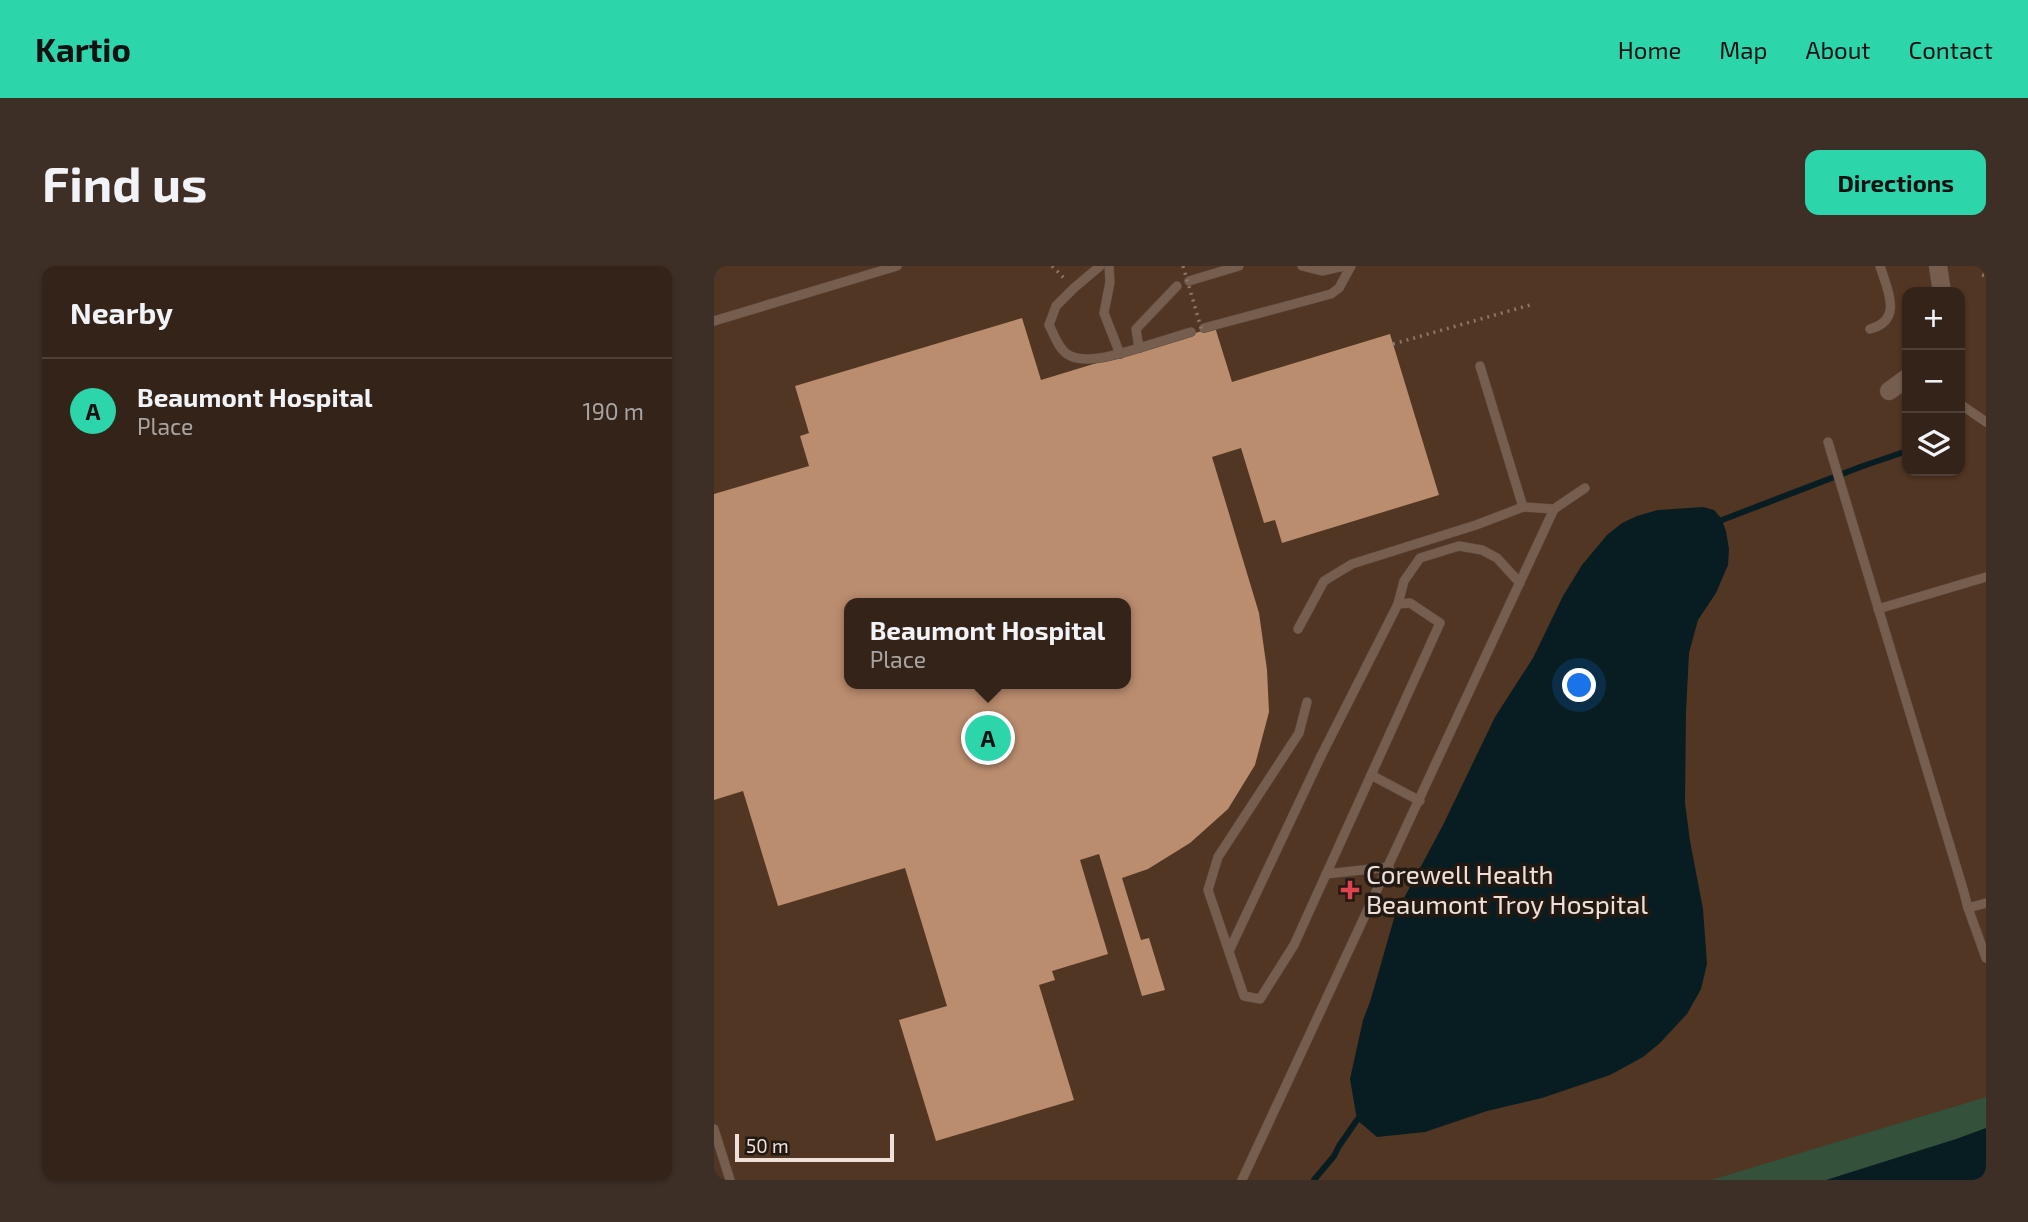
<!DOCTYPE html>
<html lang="en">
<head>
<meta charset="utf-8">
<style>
  body { margin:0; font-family:"Exo 2",sans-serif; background:#3e2f26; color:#f1f3f6 }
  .controls { position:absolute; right:21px; top:21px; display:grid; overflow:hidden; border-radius:14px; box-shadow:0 2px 5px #0004 }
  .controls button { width:63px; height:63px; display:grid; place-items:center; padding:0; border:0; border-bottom:2px solid #4e4038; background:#332319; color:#f1f3f6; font:35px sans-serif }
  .scale { position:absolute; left:21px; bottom:18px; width:159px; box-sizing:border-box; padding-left:7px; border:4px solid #efe1d9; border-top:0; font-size:19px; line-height:24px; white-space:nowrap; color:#efe1d9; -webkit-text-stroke:5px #231913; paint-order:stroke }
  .you { position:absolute; left:866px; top:420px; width:24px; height:24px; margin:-18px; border:5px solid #fff; border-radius:50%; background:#1a73e8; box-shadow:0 0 0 10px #1a73e833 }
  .badge { display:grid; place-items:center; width:46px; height:46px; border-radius:50%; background:#2dd5ab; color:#111; font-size:23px; font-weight:700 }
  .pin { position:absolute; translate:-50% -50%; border:4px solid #fff; box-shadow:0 2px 7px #0006 }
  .popup { position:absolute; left:130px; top:332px; width:287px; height:91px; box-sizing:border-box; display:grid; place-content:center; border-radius:14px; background:#332319; filter:drop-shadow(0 2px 5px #0005); font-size:23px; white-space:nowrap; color:#a9a4a2 }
  .popup b { font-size:26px; color:#f1f3f6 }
  .popup::after { content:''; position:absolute; left:50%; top:100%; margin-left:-14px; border:14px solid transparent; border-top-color:#332319 }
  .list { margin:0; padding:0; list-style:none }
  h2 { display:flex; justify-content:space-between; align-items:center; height:91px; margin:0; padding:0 28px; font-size:30px }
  h2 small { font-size:23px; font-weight:400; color:#a9a4a2 }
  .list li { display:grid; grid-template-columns:46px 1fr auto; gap:21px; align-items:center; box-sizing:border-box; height:105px; padding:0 28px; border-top:2px solid #4e4038 }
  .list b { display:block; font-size:26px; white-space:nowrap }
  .list p { margin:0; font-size:23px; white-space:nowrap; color:#a9a4a2 }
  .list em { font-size:23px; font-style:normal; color:#a9a4a2 }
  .icon { flex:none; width:38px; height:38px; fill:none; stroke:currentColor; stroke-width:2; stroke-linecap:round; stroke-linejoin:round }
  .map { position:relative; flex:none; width:1272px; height:914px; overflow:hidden; border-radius:14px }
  header { display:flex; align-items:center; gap:42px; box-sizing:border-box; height:98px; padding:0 35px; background:#2dd5ab; color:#111 }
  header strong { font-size:33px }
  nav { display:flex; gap:38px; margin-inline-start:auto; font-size:24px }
  .intro { display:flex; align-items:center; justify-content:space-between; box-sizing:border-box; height:168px; padding:0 42px }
  h1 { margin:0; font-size:49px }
  .button { padding:18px 32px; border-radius:14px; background:#2dd5ab; color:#111; font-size:24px; font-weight:700 }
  main { display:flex; gap:42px; padding:0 42px }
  aside { flex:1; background:#332319; border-radius:14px; box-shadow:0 2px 5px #0004 }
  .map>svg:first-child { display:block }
  .built { fill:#513623; fill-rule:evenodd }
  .green { fill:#34523b }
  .water { fill:#081d21 }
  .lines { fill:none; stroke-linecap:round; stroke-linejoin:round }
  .stream { stroke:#081d21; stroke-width:6 }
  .building { fill:#bb8d6f; fill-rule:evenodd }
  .service-casing { stroke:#5d4b3f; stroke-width:10 }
  .minor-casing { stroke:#5d4b3f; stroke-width:19 }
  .path { stroke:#89776c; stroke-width:3.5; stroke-dasharray:2 5; stroke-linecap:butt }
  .service { stroke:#755e4e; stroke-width:9 }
  .minor { stroke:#755e4e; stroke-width:18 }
  .path-bridge { stroke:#89776c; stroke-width:3.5; stroke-dasharray:2 5; stroke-linecap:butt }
  .health-dot { fill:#e0444e; stroke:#231913; stroke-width:2.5 }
  .labels { text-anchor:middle; stroke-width:7; stroke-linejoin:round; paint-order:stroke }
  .poi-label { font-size:26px; fill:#efe1d9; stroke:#231913; text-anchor:start }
</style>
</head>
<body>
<header>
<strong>Kartio</strong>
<nav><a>Home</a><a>Map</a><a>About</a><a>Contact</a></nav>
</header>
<div class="intro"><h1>Find us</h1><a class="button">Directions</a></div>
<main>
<aside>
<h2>Nearby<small></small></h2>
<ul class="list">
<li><span class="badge">A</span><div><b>Beaumont Hospital</b><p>Place</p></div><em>190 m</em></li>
</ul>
</aside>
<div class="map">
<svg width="1272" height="914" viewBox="0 0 1272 914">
  <rect width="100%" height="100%" fill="#442f21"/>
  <!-- built -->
  <path class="built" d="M0 0H1272V831L998 914H0ZM1193 26H1246V205H1193ZM136 337H412V418H136Z"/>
  <!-- green -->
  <path class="green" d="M1272 831V914H997Z"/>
  <!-- water -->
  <g class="water">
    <path d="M989 241 1000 244 1007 252 1012 265 1015 283 1014 299 1002 327 984 354 975 387 972 446 971 537 976 575 989 643 993 698 987 723 982 732 973 748 946 777 929 791 896 809 828 832 773 845 711 866 663 871 643 854 636 813 649 754 656 736 681 649 729 559 781 451 819 392 849 330 868 299 893 269 908 257 923 250 944 244Z"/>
    <path d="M1272 862V914H1112L1242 873Z"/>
  </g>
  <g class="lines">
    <!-- stream -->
    <g class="stream">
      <path d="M1008 254 1149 200 1193 185"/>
      <path d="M600 914 620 890 625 880 643 854"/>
    </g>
  </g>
  <!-- building -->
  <path class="building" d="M308 52 327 114 501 61 518 116 676 68 725 229 568 277 561 254 550 257 527 182 498 191 545 347 553 404 555 446 541 499 514 543 476 577 434 603 408 612 427 674 435 672 451 724 428 730 385 588 366 594 394 688 338 705 341 714 325 719 360 834 222 875 185 754 233 740 191 602 64 640 29 525 0 534V228L95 200 86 170 95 167 81 120ZM136 337H412V418H136Z"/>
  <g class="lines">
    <defs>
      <g id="service">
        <path d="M386 0 360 22 342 40 335 59C340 68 344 82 353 88 370 100 407 87 425 82L422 63 463 20"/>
        <path d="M395 0 396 16 390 47 406 88"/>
        <path d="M588 0 608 5 630 0"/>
        <path d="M475 15 525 0"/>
        <path d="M0 55 183 0"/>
        <path d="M490 62 617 28 625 22 637 0"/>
        <path d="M1156 63C1190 54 1173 23 1166 0"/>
        <path d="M425 82 477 66"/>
        <path d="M766 100 809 241"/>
        <path d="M1246 138 1272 156"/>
        <path d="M1114 176 1249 623 1254 642 1272 692"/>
        <path d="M840 243 871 222"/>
        <path d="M684 338 690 315 706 292 745 280 768 284 783 292 806 317"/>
        <path d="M1164 343 1272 311"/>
        <path d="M657 509 706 535"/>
        <path d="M612 608 675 601"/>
        <path d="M1254 642 1272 637"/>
        <path d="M515 685 607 490 684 338 696 337 726 357 580 679 546 733 530 730 494 624 504 591 585 467 593 436"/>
        <path d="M0 863 16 914"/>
        <path d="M528 914 840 243 809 241 762 259 638 298 610 315 584 363"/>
      </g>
      <g id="minor">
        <path d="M1224 0 1228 26"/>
        <path d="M1175 125 1193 112"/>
      </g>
    </defs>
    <!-- service casing -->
    <use href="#service" class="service-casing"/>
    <!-- minor casing -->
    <use href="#minor" class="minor-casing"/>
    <!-- path -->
    <g class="path">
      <path d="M338 0 351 13"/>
      <path d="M1268 9 1272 10"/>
      <path d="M679 78 816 39"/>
    </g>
    <!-- service -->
    <use href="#service" class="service"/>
    <!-- minor -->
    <use href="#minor" class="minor"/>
    <!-- path-bridge -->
    <path class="path-bridge" d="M469 0 488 65"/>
  </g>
  <!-- markers -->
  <path class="health-dot" d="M632.5 613.5h7v7h7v7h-7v7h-7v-7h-7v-7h7z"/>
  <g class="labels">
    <!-- poi labels -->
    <g class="poi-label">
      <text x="652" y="618">Corewell Health<tspan x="652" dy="30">Beaumont Troy Hospital</tspan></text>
    </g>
  </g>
</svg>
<div class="controls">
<button>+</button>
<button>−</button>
<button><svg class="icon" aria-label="layers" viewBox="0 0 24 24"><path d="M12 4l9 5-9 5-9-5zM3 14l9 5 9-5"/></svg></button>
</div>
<div class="scale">50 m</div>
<div class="you"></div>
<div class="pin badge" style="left:274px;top:472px">A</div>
<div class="popup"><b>Beaumont Hospital</b>Place</div>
</div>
</main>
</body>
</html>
